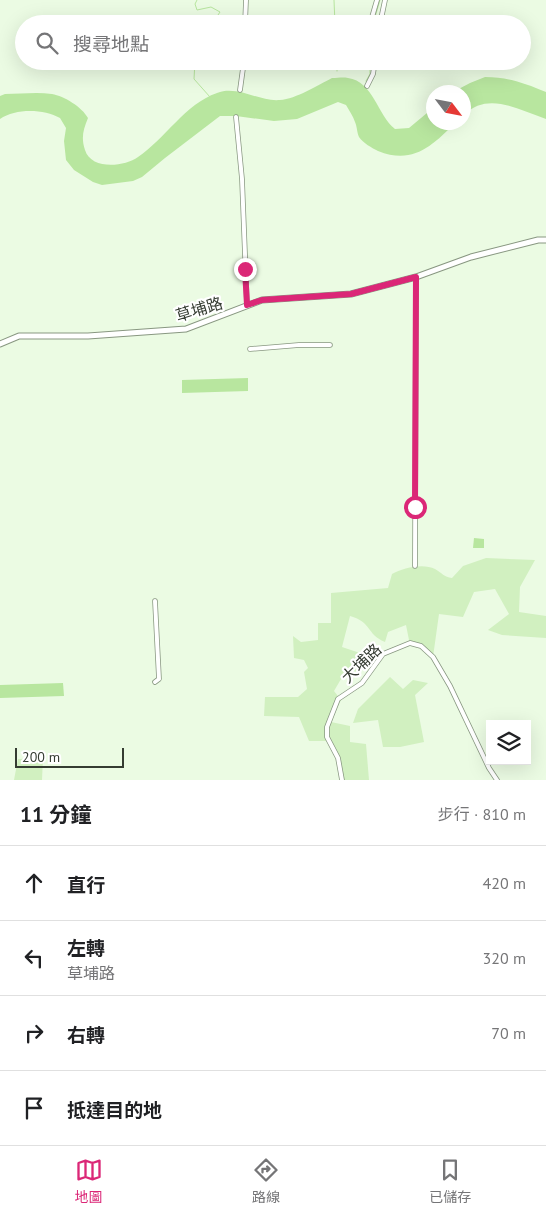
<!DOCTYPE html>
<html lang="zh-TW">
<head>
<meta charset="utf-8">
<style>
  body { margin:0; font-family:"PT Sans","Noto Sans TC",sans-serif; background:#f2f2f2; color:#202124 }
  .controls { position:absolute; right:15px; bottom:15px; display:grid; overflow:hidden; border-radius:0px; box-shadow:0 5px 20px #0002 }
  .controls button { width:45px; height:45px; display:grid; place-items:center; padding:0; border:0; border-bottom:1px solid #e0e0e0; background:#fff; color:#202124; font:25px sans-serif }
  .compass { position:absolute; left:426px; top:85px; width:45px; height:45px; border-radius:50%; background:#fff; box-shadow:0 5px 20px #0002; rotate:122deg }
  .scale { position:absolute; left:15px; bottom:12px; width:109px; box-sizing:border-box; padding-left:5px; border:2px solid #353c32; border-top:0; font-size:14px; line-height:18px; white-space:nowrap; color:#353c32; -webkit-text-stroke:4px #fff; paint-order:stroke }
  .stop { position:absolute; width:15px; height:15px; margin:-11px; border:4px solid #db2777; border-radius:50%; background:#fff }
  .stop.end { background:#db2777; border-color:#fff; box-shadow:0 1px 5px #0008 }
  .list { margin:0; padding:0; list-style:none }
  h2 { display:flex; justify-content:space-between; align-items:center; height:65px; margin:0; padding:0 20px; font-size:21px }
  h2 small { font-size:16px; font-weight:400; color:#757577 }
  .list li { display:grid; grid-template-columns:32px 1fr auto; gap:15px; align-items:center; box-sizing:border-box; height:75px; padding:0 20px; border-top:1px solid #e0e0e0 }
  .list b { display:block; font-size:19px; white-space:nowrap }
  .list p { margin:0; font-size:16px; white-space:nowrap; color:#757577 }
  .list em { font-size:16px; font-style:normal; color:#757577 }
  .icon { flex:none; width:28px; height:28px; fill:none; stroke:currentColor; stroke-width:2; stroke-linecap:round; stroke-linejoin:round }
  .map { position:relative; flex:none; width:546px; height:780px; overflow:hidden }
  .search { position:absolute; background:#fff; box-shadow:0 5px 20px #0002; left:15px; right:15px; top:15px; height:55px; display:flex; align-items:center; gap:12px; box-sizing:border-box; padding:0 18px; border-radius:28px; color:#757577; font-size:19px }
  .sheet { height:365px; background:#fff }
  nav { display:flex; justify-content:space-around; align-items:center; box-sizing:border-box; height:70px; border-top:1px solid #e0e0e0; background:#fff; font-size:14px; color:#757577 }
  nav a { display:grid; justify-items:center; gap:2px }
  nav .on { color:#db2777 }
  .map>svg:first-child { display:block }
  .green { fill:#d1f0c0 }
  .water { fill:#b8e69f }
  .lines { fill:none; stroke-linecap:round; stroke-linejoin:round }
  .stream { stroke:#b8e69f; stroke-width:1 }
  .street-casing { stroke:#889781; stroke-width:5.5 }
  .secondary-casing { stroke:#889781; stroke-width:7 }
  .street { stroke:#fff; stroke-width:4 }
  .secondary { stroke:#fff; stroke-width:5 }
  .route { stroke:#db2777; stroke-width:6 }
  .labels { text-anchor:middle; stroke-width:4.5; stroke-linejoin:round; paint-order:stroke }
  .street-label { font-size:16px; fill:#353c32; stroke:#fff }
</style>
</head>
<body>
<div class="map">
<svg width="546" height="780" viewBox="0 0 546 780">
  <rect width="100%" height="100%" fill="#ebfbe3"/>
  <!-- green -->
  <g class="green">
    <path d="M486 558 535 560 520 587 519 612 546 616V638L502 635 488 630 509 614 495 589 474 592 463 617 439 614 433 657 417 645H410L406 625 388 632 385 642C366 634 372 622 350 616L342 647 363 654 356 674 341 679 334 691 341 700 331 722 350 726V742L366 744 369 780H343L339 760 329 741H309L299 717 264 716 265 697H298L307 689 304 672 308 668 304 660 294 658 293 636 301 642 318 640V623H331V593L388 588 392 574C403 568 423 563 435 569 442 573 444 577 452 578L463 566Z"/>
    <path d="M390 677 403 689 413 680 428 683 415 695 424 742 400 747H383L378 720 353 723 358 709Z"/>
    <path d="M43 758 42 780H14L18 759Z"/>
  </g>
  <!-- water -->
  <g class="water">
    <path d="M485 77C508 77 524 83 546 92V119C519 110 488 91 464 115V92H453L470 83Z"/>
    <path d="M332 78C338 78 343 77 348 78 373 81 378 116 395 129L409 128 433 108 434 122 455 123C432 146 413 165 378 151 372 148 363 143 359 137 357 133 357 126 355 122 353 116 349 110 346 105L338 102 297 119 274 121 236 116H220L165 158 142 177 133 181 102 185 93 182 74 170 66 160 64 141 66 128 60 118C44 109 16 108 0 119V96L5 94C20 94 37 92 52 94 64 96 82 107 88 118 83 130 81 138 85 150 91 170 124 167 138 157 165 139 185 104 217 93 238 85 259 102 280 100 296 99 318 85 332 78Z"/>
    <path d="M248 378V391L182 393V380Z"/>
    <path d="M474 538 484 539V548H473Z"/>
    <path d="M63 683 64 696 0 698V685Z"/>
  </g>
  <g class="lines">
    <!-- stream -->
    <g class="stream">
      <path d="M197 0 195 4 197 10 211 7 220 12 212 24"/>
      <path d="M334 0 335 24"/>
      <path d="M373 24 380 0"/>
      <path d="M195 61 194 79 210 97"/>
      <path d="M337 61V71"/>
      <path d="M366 81 370 74V61"/>
    </g>
    <defs>
      <g id="street">
        <path d="M245 24 246 0"/>
        <path d="M370 24 377 0"/>
        <path d="M380 24 385 0"/>
        <path d="M367 86 373 74 375 61"/>
        <path d="M240 90 244 61"/>
        <path d="M236 117 242 179 247 305"/>
        <path d="M250 349 299 345H330"/>
        <path d="M415 566 416 277"/>
        <path d="M155 601 159 679 155 682"/>
        <path d="M342 780 338 758 327 737V727L338 699 362 683 383 654 410 643 421 646 433 657 450 686 489 768 497 780"/>
      </g>
      <path id="secondary" d="M0 344 19 336H88L186 329 262 300 351 294 416 277 471 257 538 240H546"/>
    </defs>
    <!-- street casing -->
    <use href="#street" class="street-casing"/>
    <!-- secondary casing -->
    <use href="#secondary" class="secondary-casing"/>
    <!-- street -->
    <use href="#street" class="street"/>
    <!-- secondary -->
    <use href="#secondary" class="secondary"/>
  </g>
  <g class="lines">
    <!-- route -->
    <path class="route" d="M245 269 247 305 262 300 351 294 416 277 415 507"/>
  </g>
  <g class="labels">
    <!-- street labels -->
    <g class="street-label">
      <text transform="translate(199 309) rotate(-17)" y="6">草埔路</text>
      <text transform="translate(361 663) rotate(-44)" y="6">大埔路</text>
    </g>
  </g>
</svg>
<div class="controls">
<button><svg class="icon" aria-label="layers" viewBox="0 0 24 24"><path d="M12 4l9 5-9 5-9-5zM3 14l9 5 9-5"/></svg></button>
</div>
<svg class="compass" viewBox="-18 -18 36 36"><path d="M0-13l5 13h-10z" fill="#e53935"/><path d="M0 13l5-13h-10z" fill="#757577"/></svg>
<div class="scale">200 m</div>
<div class="stop" style="left:415px;top:507px"></div>
<div class="stop end" style="left:245px;top:269px"></div>
<div class="search"><svg class="icon" aria-label="search" viewBox="0 0 24 24"><circle cx="10" cy="10" r="6"/><path d="M15 15l6 6"/></svg>搜尋地點</div>
</div>
<section class="sheet">
<h2>11 分鐘<small>步行 · 810 m</small></h2>
<ul class="list">
<li><svg class="icon" aria-label="ahead" viewBox="0 0 24 24"><path d="M12 20V5M6 11l6-6 6 6"/></svg><div><b>直行</b></div><em>420 m</em></li>
<li><svg class="icon" aria-label="left" viewBox="0 0 24 24"><path d="M17 20v-9H6M10 6l-5 5 5 5"/></svg><div><b>左轉</b><p>草埔路</p></div><em>320 m</em></li>
<li><svg class="icon" aria-label="right" viewBox="0 0 24 24"><path d="M7 20v-9h11M14 6l5 5-5 5"/></svg><div><b>右轉</b></div><em>70 m</em></li>
<li><svg class="icon" aria-label="arrive" viewBox="0 0 24 24"><path d="M6 21V4h12l-3 4 3 4H6"/></svg><div><b>抵達目的地</b></div></li>
</ul>
</section>
<nav>
<a class="on"><svg class="icon" aria-label="map" viewBox="0 0 24 24"><path d="M3 6l6-2 6 2 6-2v14l-6 2-6-2-6 2zM9 4v14M15 6v14"/></svg>地圖</a>
<a><svg class="icon" aria-label="directions" viewBox="0 0 24 24"><path d="M12 3l9 9-9 9-9-9zM9 14v-3h6M13 9l2 2-2 2"/></svg>路線</a>
<a><svg class="icon" aria-label="saved" viewBox="0 0 24 24"><path d="M7 4h10v16l-5-4-5 4z"/></svg>已儲存</a>
</nav>
</body>
</html>
